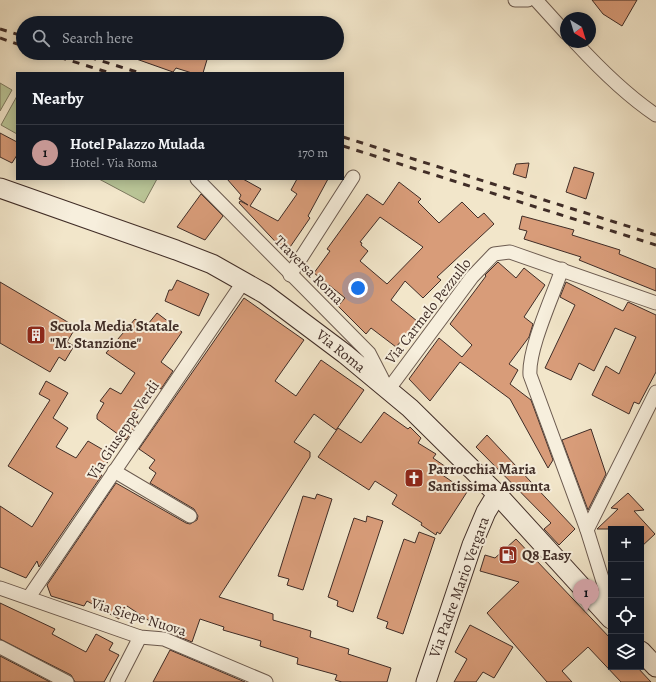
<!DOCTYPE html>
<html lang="en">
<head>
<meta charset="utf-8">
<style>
  body { margin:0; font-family:Alegreya,serif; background:#20242c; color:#f1f3f6 }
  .controls { position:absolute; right:12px; bottom:12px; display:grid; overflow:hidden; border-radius:0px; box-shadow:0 2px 10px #0003 }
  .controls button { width:36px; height:36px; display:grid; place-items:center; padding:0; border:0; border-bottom:1px solid #363941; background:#171b24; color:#f1f3f6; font:20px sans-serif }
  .compass { position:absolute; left:560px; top:12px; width:36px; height:36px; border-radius:50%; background:#171b24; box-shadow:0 2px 10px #0003; rotate:142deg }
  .you { position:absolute; left:358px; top:288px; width:14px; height:14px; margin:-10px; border:3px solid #fff; border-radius:50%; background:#1a73e8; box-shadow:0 0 0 6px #1a73e833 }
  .badge { display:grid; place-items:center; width:26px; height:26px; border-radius:50%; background:#c59692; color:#111; font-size:13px; font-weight:700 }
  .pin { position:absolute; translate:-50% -33px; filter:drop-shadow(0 1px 2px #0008) }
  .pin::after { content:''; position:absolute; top:21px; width:14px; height:12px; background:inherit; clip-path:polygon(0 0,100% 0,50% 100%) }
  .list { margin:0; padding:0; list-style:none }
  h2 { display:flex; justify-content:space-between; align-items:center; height:52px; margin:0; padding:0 16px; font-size:17px }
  h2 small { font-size:13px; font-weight:400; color:#9ea1a6 }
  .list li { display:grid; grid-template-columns:26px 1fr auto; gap:12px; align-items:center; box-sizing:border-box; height:56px; padding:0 16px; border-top:1px solid #363941 }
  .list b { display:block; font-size:15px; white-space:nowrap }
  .list p { margin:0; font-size:13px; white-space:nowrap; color:#9ea1a6 }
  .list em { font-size:13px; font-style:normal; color:#9ea1a6 }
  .icon { flex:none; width:22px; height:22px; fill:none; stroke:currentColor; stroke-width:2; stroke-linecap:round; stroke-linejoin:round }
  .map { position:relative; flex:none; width:656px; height:682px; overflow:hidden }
  .search { position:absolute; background:#171b24; box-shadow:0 2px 10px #0003; left:16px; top:16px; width:328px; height:44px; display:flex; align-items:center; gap:10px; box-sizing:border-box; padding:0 14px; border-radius:22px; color:#9ea1a6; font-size:15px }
  .panel { position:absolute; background:#171b24; box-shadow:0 2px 10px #0003; left:16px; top:72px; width:328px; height:108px; border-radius:0px }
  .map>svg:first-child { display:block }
  .green { fill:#bac597; stroke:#7d795f }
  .building { fill:#d89c79; stroke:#402d27; fill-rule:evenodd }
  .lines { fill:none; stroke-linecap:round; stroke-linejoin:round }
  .street-casing { stroke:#6c5b50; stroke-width:15 }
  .secondary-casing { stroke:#402d27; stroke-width:21 }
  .street { stroke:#f7efdd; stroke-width:13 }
  .secondary { stroke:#f7efdd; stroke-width:19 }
  .rail { stroke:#402d27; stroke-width:3; stroke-dasharray:7 7; stroke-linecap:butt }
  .labels { text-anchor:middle; stroke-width:4; stroke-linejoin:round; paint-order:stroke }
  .street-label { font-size:15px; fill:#402d27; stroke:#f7efdd }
  .poi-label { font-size:15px; font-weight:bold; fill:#402d27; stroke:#f7efdd; text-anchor:start }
</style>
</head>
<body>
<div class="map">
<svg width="656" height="682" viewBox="0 0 656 682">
  <rect width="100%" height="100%" fill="#f2e6ca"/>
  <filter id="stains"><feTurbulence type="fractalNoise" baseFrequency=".005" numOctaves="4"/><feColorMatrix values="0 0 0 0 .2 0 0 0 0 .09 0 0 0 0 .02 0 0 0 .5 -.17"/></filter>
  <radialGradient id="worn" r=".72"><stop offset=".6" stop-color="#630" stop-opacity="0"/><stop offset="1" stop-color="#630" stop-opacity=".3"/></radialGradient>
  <!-- green -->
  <g class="green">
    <path d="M0 83 12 90 0 111Z"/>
    <path d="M17 96V134L1 125Z"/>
    <path d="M99 179H157L144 203Z"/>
  </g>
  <!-- building -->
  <g class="building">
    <path d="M592 0H637L622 26 603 14Z"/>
    <path d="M125 53H209L203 73H192L176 68 173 72 125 55Z"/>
    <path d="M0 133 17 142V155L12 163 0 157Z"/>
    <path d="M529 163 526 178 513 174 516 164Z"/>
    <path d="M574 167 594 173 586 199 566 192Z"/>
    <path d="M227 179H243L261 189 250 206 278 221 297 194 291 190 297 179H328L308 216 310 218 286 253 239 203 240 201 248 205 239 199 241 195Z"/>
    <path d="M399 182 421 199 418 202 439 223 462 202 478 218 484 213 494 224 437 277 441 280 423 298 405 281 391 300 417 321V325L410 335 408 333 396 347 371 328 366 334 338 306 345 298 314 273 330 251 327 249 367 194 383 205ZM380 217 423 247 387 284 360 261 368 251 361 245 362 243 360 242Z"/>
    <path d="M201 194 223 216 205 240 177 227Z"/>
    <path d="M522 216 574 230 572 235 620 250 619 254 656 269V291L579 260 581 257 524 239 527 231 519 229Z"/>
    <path d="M498 262 516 278 524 268 545 285 524 317 533 324 529 337 509 364 518 370 510 384 531 400 553 460 548 468 510 399 460 362 430 401 409 379 439 338 462 357 472 345 450 324 486 276 485 275Z"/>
    <path d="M177 280 209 294 199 316 165 301 169 290H172Z"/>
    <path d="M0 282 76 327 67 342 74 346 65 361 59 357 50 372 0 343Z"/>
    <path d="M566 282 623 311 628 302 656 315V372L639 404 634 402 629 414 592 395 606 366 619 374 636 337 615 328 594 371 579 363 571 380 545 368 575 305 560 297Z"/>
    <path d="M244 298 304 340 275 381 296 396 321 360 364 390 336 430 314 414 294 442 310 452V457L219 597 273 614V620L311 631 310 637 349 649 348 654 391 668 387 682H342L335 680 337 675 297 664 298 658 260 646 261 641 223 630 224 627 200 619 192 642 177 636 179 632 154 624 127 606 119 619 87 601 84 606 51 596 47 585 116 483 186 523 190 524 197 520 198 516 194 509 150 483 156 473 149 468 155 460 139 449Z"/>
    <path d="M157 313 182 332 161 362 173 371 161 389 153 385 131 419 138 422 126 440 97 419V415L104 403 100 401 110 388 121 394 135 373 106 353 135 319 142 324 144 322 148 324Z"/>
    <path d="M46 381 68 393 53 418 68 428 56 447 76 458 88 441 112 455 100 474 102 475 39 567 37 561 26 578 0 567V506L32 527 53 493 8 466 50 400 39 394Z"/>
    <path d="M384 412 408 429 410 427 421 438 418 443 436 454 433 458 446 467 441 474 467 492 440 534 437 532 436 535 421 525 422 523 392 504 397 495 375 481 369 490 318 457 338 428 361 443Z"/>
    <path d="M591 429 606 474 588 510 562 440Z"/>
    <path d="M487 435 575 529 559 545 544 529 551 523 476 447Z"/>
    <path d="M628 493 644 510 634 511 655 534 641 547V529H597L618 509 611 508Z"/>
    <path d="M317 494 332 499 303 590 287 585 289 579 278 576 303 496 315 499Z"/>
    <path d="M367 516 383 521 353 612 337 606 338 601 328 597 354 518 366 522Z"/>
    <path d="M419 532 435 538 403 634 386 628 388 622 377 618 404 539 415 543Z"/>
    <path d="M516 539 611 639V667H637L651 682H621L588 647 562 671 572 682H547L487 613 519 582 480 571 485 555 495 558Z"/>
    <path d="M0 603 55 629 52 634 86 652 96 634 113 643 109 650 119 655 104 682H75L71 675 0 639Z"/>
    <path d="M470 625 513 647 494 678 483 672 476 682H454L467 659 455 652Z"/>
    <path d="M170 650 245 682H153Z"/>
    <path d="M0 656 50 682H0Z"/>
  </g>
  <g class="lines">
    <defs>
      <g id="street">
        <path d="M515 0H528"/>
        <path d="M536 0 566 33"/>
        <path d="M575 42C599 68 626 95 656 115"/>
        <path d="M197 179 369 353 388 390 472 277 494 254 510 252 656 303"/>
        <path d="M562 269C553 296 528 349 530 375L587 530 605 588 609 617"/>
        <path d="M290 275 353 177"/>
        <path d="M114 471 190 516"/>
        <path d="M587 530 656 392"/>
        <path d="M0 588 140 637 164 639 266 682"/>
        <path d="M29 597 244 281"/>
        <path d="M0 647 67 682"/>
        <path d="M117 682 140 637"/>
      </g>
      <g id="secondary">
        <path d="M0 188 176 250 212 264 265 294 345 354 410 408 497 494 611 619"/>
        <path d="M641 651 656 667"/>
        <path d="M426 682 472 545 486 512 497 494"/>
      </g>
    </defs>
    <!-- street casing -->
    <use href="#street" class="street-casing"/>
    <!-- secondary casing -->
    <use href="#secondary" class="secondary-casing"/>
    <!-- street -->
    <use href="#street" class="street"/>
    <!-- secondary -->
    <use href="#secondary" class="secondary"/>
    <!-- rail -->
    <g class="rail">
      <path d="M0 29 23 36"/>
      <path d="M0 38 23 46"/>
      <path d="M46 53 110 73"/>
      <path d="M76 53 140 73"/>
      <path d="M343 137 656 235"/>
      <path d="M343 146 656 245"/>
    </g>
  </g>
  <!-- icons -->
  <defs>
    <symbol id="building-square" viewBox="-11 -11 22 22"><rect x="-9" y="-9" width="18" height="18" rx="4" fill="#8f2418" stroke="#f7efdd"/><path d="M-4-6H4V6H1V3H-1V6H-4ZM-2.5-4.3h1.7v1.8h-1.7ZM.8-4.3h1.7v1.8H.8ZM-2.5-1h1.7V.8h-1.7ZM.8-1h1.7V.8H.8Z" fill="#fff"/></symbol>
    <symbol id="church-square" viewBox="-11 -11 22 22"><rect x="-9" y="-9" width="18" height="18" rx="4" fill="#8f2418" stroke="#f7efdd"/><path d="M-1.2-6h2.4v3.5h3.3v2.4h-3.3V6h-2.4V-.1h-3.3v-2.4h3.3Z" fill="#fff"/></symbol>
    <symbol id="fuel-square" viewBox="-11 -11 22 22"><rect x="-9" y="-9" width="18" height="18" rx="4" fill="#8f2418" stroke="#f7efdd"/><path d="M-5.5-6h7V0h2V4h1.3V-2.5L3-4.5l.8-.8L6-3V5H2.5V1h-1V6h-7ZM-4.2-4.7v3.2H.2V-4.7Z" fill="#fff"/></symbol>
  </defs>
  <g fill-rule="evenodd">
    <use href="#building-square" x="25" y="324" width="22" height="22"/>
    <use href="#church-square" x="403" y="467" width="22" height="22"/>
    <use href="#fuel-square" x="497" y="544" width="22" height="22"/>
  </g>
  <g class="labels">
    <!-- street labels -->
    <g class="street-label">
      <text transform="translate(309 270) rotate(45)" y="5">Traversa Roma</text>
      <text transform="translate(428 311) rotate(-52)" y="5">Via Carmelo Pezzullo</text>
      <text transform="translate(341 351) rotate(39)" y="5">Via Roma</text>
      <text transform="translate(123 430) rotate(-56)" y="5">Via Giuseppe Verdi</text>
      <text transform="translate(459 587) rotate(-70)" y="5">Via Padre Mario Vergara</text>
      <text transform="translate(139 617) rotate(17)" y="5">Via Siepe Nuova</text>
    </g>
    <!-- poi labels -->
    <g class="poi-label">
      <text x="50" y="331">Scuola Media Statale<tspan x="50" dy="17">"M. Stanzione"</tspan></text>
      <text x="428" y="474">Parrocchia Maria<tspan x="428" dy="17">Santissima Assunta</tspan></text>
      <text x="522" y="560">Q8 Easy</text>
    </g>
  </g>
  <rect width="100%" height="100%" filter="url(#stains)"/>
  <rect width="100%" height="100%" fill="url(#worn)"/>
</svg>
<div class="controls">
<button>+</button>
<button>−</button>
<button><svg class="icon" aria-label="locate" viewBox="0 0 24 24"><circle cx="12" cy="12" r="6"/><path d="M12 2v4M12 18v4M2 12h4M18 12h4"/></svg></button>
<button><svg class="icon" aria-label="layers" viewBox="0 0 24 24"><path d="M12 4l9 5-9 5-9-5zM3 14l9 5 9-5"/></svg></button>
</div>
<svg class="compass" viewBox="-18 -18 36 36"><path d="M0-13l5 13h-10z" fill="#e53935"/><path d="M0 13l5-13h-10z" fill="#9ea1a6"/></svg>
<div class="you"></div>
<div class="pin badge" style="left:586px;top:612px">1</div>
<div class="search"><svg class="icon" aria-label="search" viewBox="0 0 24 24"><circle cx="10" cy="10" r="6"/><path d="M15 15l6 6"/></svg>Search here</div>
<section class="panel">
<h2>Nearby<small></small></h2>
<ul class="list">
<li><span class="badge">1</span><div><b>Hotel Palazzo Mulada</b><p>Hotel · Via Roma</p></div><em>170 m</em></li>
</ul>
</section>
</div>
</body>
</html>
